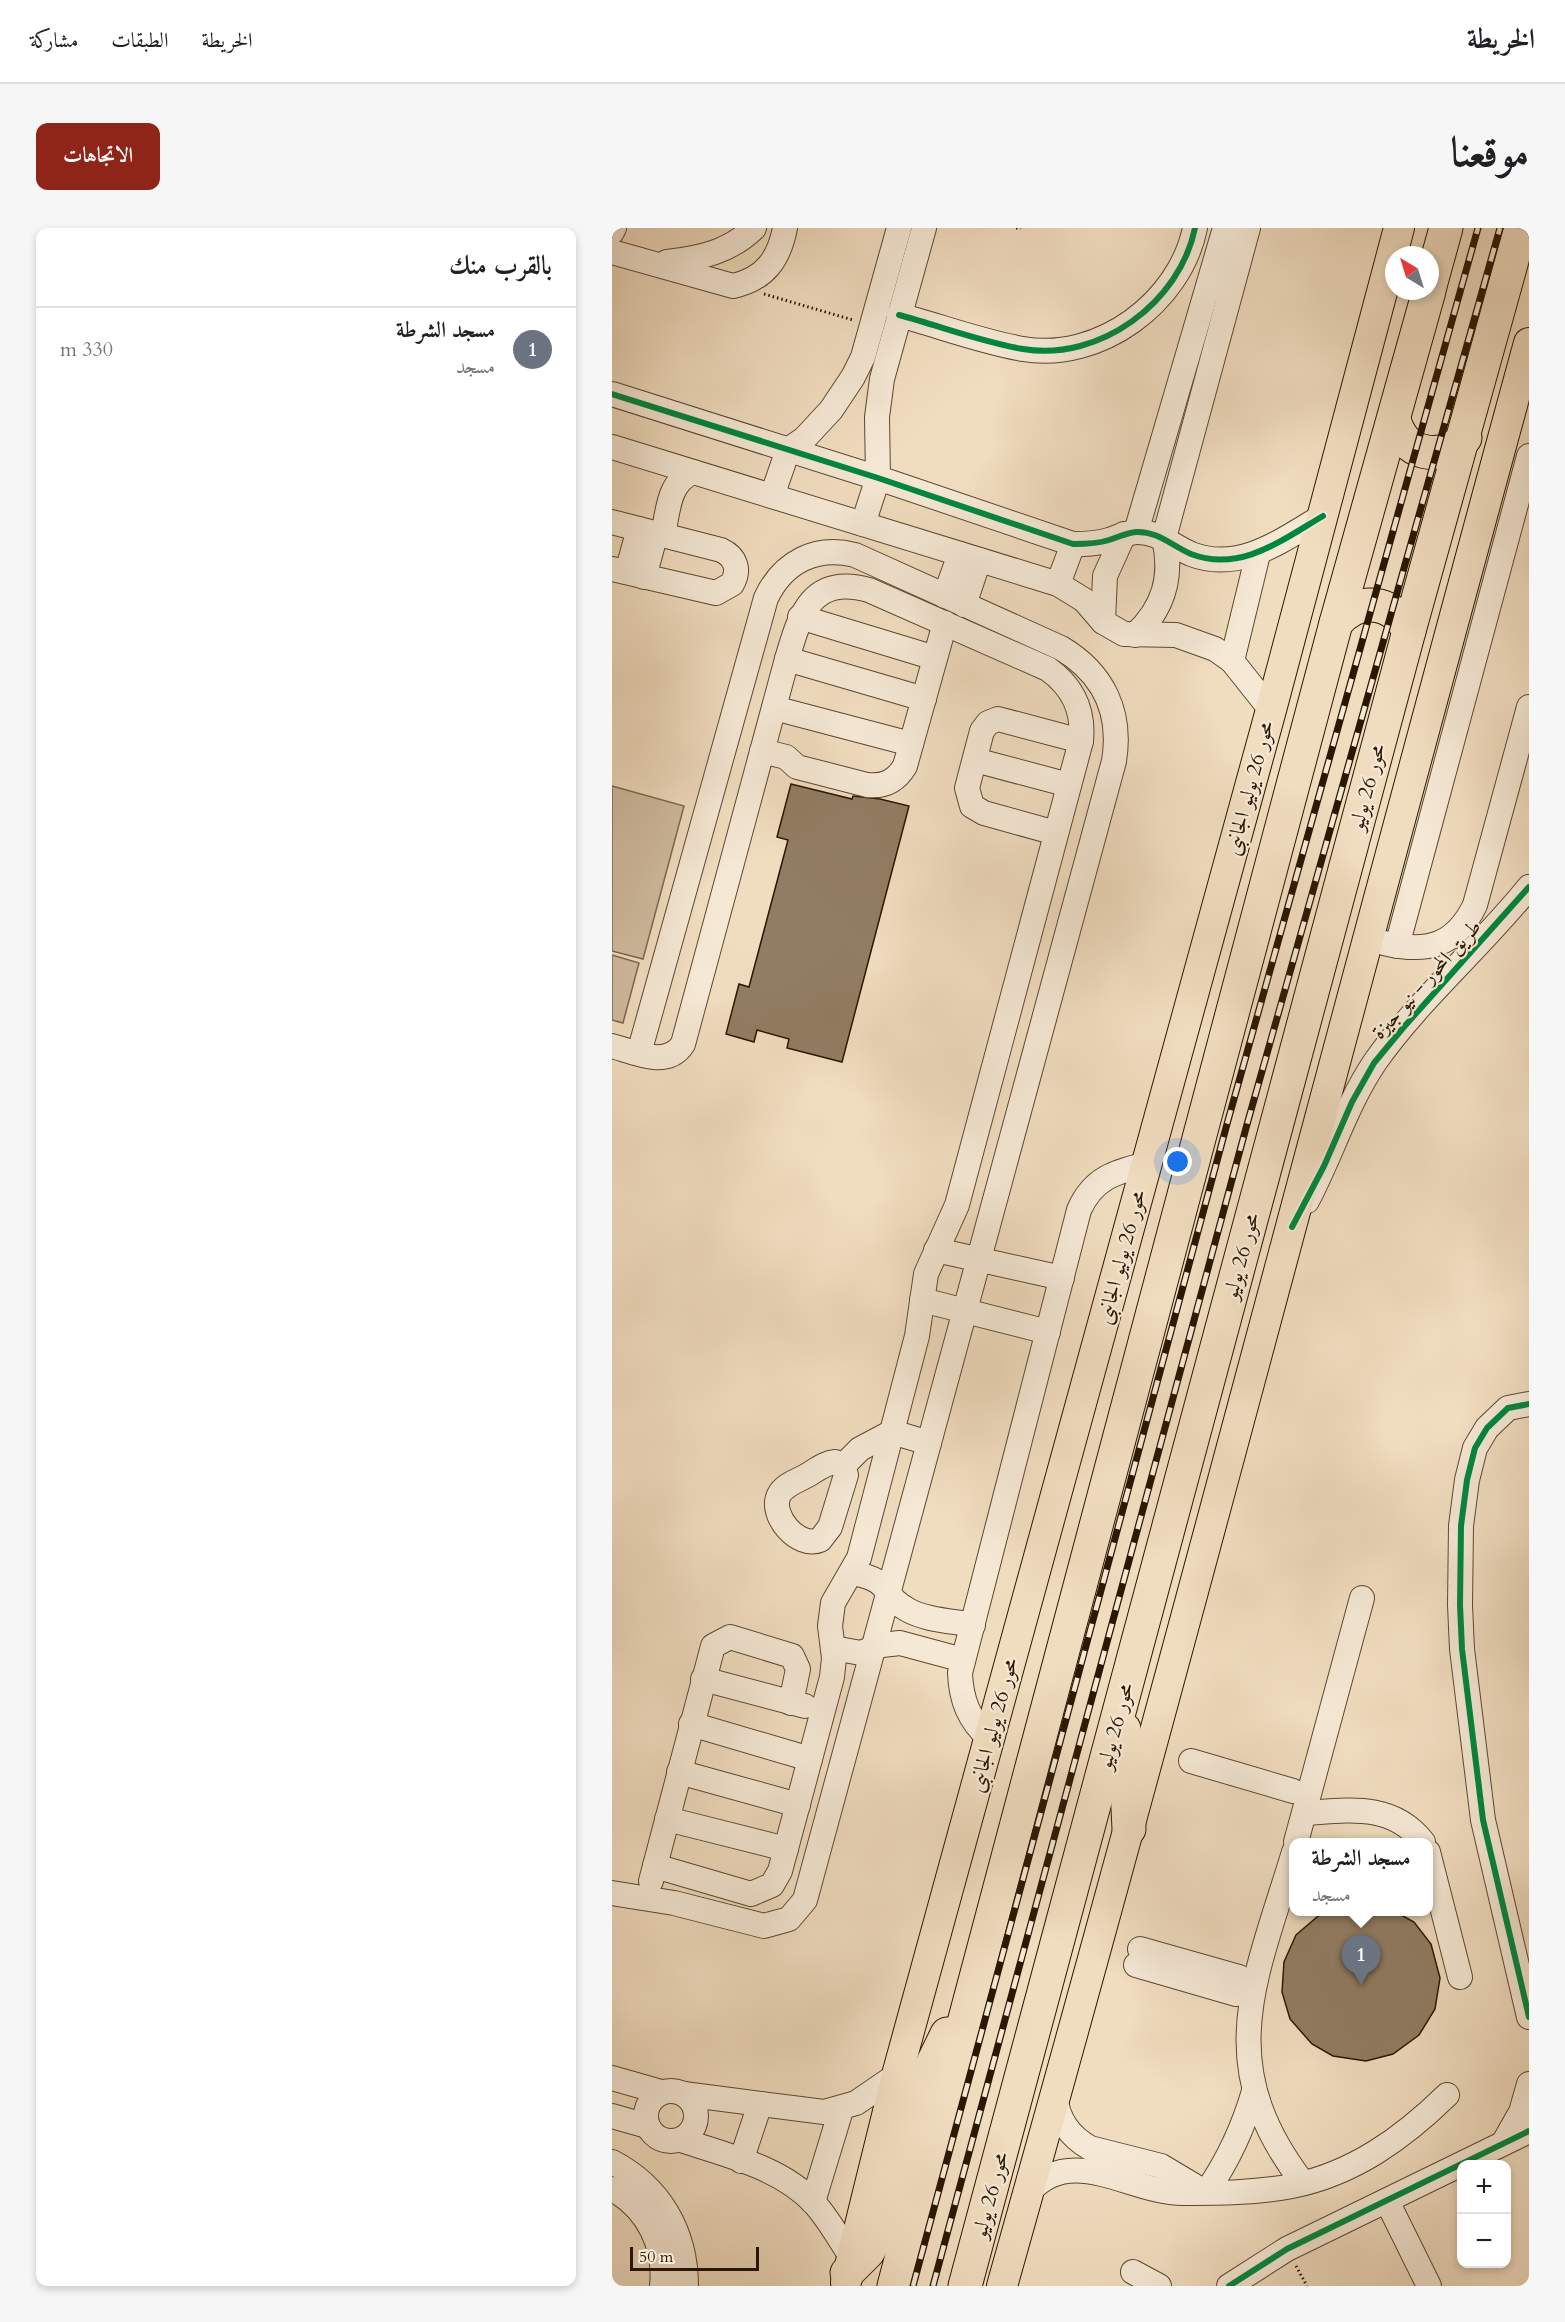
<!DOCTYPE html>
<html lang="ar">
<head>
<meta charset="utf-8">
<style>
  body { margin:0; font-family:Cardo,Amiri,serif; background:#f6f6f6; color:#202124; direction:rtl }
  .controls { position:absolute; right:18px; bottom:18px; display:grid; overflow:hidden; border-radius:12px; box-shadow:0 3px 9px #0003 }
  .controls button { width:54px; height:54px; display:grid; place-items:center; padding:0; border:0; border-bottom:2px solid #e0e0e0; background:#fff; color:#202124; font:30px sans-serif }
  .compass { position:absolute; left:773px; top:18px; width:54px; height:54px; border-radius:50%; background:#fff; box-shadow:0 3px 9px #0003; rotate:322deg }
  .scale { position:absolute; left:18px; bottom:15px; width:129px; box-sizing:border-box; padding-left:6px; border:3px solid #2b1700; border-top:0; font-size:16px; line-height:21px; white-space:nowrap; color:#2b1700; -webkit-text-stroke:4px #f5e8d5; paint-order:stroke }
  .you { position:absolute; left:566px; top:934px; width:21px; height:21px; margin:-15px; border:4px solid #fff; border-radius:50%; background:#1a73e8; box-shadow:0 0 0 9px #1a73e833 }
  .badge { display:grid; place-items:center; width:39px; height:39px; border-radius:50%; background:#8f2418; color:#fff; font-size:20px; font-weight:700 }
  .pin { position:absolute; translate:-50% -50px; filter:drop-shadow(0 2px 3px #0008) }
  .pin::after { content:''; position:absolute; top:32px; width:21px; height:18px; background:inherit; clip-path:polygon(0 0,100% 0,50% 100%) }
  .popup { position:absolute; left:677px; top:1610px; width:144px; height:78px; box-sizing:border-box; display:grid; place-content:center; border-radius:12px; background:#fff; filter:drop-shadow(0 2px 4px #0005); font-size:20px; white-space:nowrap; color:#757577 }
  .popup b { font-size:22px; color:#202124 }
  .popup::after { content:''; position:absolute; left:50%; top:100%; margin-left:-12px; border:12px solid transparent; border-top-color:#fff }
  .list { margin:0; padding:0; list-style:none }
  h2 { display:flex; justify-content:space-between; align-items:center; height:78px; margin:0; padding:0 24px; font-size:26px }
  h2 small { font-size:20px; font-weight:400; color:#757577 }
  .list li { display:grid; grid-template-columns:39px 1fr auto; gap:18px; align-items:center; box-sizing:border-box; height:84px; padding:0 24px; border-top:2px solid #e0e0e0 }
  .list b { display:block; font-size:22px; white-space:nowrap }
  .list p { margin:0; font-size:20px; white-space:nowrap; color:#757577 }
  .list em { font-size:20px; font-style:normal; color:#757577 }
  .map { position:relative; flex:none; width:917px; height:2058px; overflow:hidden; direction:ltr; border-radius:12px }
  header { display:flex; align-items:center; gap:36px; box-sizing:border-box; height:84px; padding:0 30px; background:#fff; border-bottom:2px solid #e0e0e0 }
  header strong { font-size:28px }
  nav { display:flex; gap:33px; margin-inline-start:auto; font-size:21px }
  .intro { display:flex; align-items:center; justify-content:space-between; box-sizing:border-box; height:144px; padding:0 36px }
  h1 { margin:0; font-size:42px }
  .button { padding:15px 27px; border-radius:12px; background:#8f2418; color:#fff; font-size:21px; font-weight:700 }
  main { display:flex; gap:36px; padding:0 36px }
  aside { flex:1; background:#fff; border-radius:12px; box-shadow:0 3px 9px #0003 }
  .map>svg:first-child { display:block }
  .green { fill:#cfbb9f; stroke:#7d6950; stroke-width:1.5 }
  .building { fill:#917d63; stroke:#2b1700; stroke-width:1.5 }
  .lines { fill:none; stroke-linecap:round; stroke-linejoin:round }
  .minor-casing { stroke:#5c4830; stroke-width:26 }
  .major-casing { stroke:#2b1700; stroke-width:32 }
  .highway-casing { stroke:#2b1700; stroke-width:35 }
  .path { stroke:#2b1700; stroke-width:3; stroke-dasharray:1.5 3; stroke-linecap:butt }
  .minor { stroke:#f5e8d5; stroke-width:24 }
  .major { stroke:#f0dcbf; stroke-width:30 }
  .highway { stroke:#f0dcbf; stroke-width:33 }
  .rail-casing { stroke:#2b1700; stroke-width:7 }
  .rail { stroke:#f5e8d5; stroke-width:4.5; stroke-dasharray:14; stroke-linecap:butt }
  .cycleway-casing { stroke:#f5e8d5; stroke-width:10 }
  .cycleway { stroke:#00873e; stroke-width:6 }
  .labels { text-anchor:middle; stroke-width:4.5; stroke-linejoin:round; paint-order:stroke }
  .street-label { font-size:21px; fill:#2b1700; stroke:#f5e8d5 }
</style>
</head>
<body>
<header>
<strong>الخريطة</strong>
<nav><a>الخريطة</a><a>الطبقات</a><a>مشاركة</a></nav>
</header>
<div class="intro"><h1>موقعنا</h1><a class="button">الاتجاهات</a></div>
<main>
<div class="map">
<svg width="917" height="2058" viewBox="0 0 917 2058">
  <rect width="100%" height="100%" fill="#f0dcbf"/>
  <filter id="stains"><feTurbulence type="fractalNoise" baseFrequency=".00333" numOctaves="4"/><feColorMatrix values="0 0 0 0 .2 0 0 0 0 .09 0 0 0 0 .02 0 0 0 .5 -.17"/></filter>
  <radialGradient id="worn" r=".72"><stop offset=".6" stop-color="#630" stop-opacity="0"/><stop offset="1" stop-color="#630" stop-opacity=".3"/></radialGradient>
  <!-- green -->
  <g class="green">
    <path d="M0 558 72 578 31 731 0 723Z"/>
    <path d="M0 727 27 735 11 795 0 792Z"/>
  </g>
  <!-- building -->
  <g class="building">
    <path d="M179 556 240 571 241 568 268 571 297 578 230 834 175 820 177 811 145 802 142 814 114 806 127 756 137 759 176 612 165 609Z"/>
    <path d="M712 1683H782L802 1694 819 1716 828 1750 823 1781 807 1807 781 1826 754 1833 721 1828 700 1816 678 1791 670 1764 672 1734 684 1707Z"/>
  </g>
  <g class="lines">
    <defs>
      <g id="minor">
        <path d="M0 4 2 0"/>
        <path d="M0 24 121 58C153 51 167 31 173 0"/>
        <path d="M55 34C89 30 117 24 142 0"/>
        <path d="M287 87C328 98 370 114 411 121 488 134 568 74 583 0"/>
        <path d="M0 166 266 250 461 316C473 316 485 316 497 312 506 309 514 305 524 304 546 303 560 318 579 326 628 345 670 312 711 288"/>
        <path d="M0 219 446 356 472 372 491 394 512 406 564 407 603 421 620 433 659 482"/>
        <path d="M160 268 176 222 192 211 219 182 241 149 251 129 287 0"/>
        <path d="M0 294 109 322C124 329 128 342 120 356L104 365 0 341"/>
        <path d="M251 296 266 250 265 189 270 151 312 0"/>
        <path d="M524 304 613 0"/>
        <path d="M51 307C56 284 56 254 81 244"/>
        <path d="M15 344 27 301"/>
        <path d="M32 349 44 305"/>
        <path d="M446 356 461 316"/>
        <path d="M333 368 348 326"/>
        <path d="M352 377 367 332"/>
        <path d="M188 389 323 430"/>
        <path d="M491 394 493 348 512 306"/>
        <path d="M523 407C552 380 561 349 552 310L636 0"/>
        <path d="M175 431 312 471"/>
        <path d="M620 433 646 326"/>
        <path d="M162 480 299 516"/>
        <path d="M150 523 174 529 185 539 255 557C272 559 284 553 293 538L333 395"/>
        <path d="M363 532 457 557"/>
        <path d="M444 605 372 585 360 578 355 560 370 503 376 495 386 491 469 513"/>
        <path d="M772 715C814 725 843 719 863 677L917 479"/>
        <path d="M785 718 917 228"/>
        <path d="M0 818C22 824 55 841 71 816L175 431C188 387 199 346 257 362L436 441C461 459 472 482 469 513L345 977 314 1046 305 1108 247 1330 221 1375 218 1398 222 1430 220 1449 168 1643 160 1657 139 1666 43 1638"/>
        <path d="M695 973C719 928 734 877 763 834 807 771 869 719 917 659"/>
        <path d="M324 1022 450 1050"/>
        <path d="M310 1072 436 1104"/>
        <path d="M917 1176 896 1180 875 1200 863 1220 855 1252 849 1298 848 1377 850 1421 871 1592 917 1789"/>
        <path d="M223 1234 231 1238 234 1247 218 1299 208 1312C186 1321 157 1287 167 1267 172 1257 185 1253 194 1248 203 1243 212 1235 223 1234Z"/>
        <path d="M231 1238 248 1221 280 1204 317 1215"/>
        <path d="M239 1345C283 1352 267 1367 296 1382 314 1392 340 1393 361 1397"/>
        <path d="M221 1420 249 1425 270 1417 288 1415 351 1432"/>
        <path d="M91 1451 193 1478"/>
        <path d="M79 1496 198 1531"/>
        <path d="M377 1510C357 1492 349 1472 348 1445L467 982C481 950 503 944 535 936"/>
        <path d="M579 1533 681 1563"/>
        <path d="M67 1544 186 1577"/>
        <path d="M693 1585C738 1582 780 1575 811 1614"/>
        <path d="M55 1591 174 1621"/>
        <path d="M684 1614 750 1370"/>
        <path d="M682 1624C643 1753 599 1835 691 1955"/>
        <path d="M816 1624 848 1749"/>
        <path d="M39 1653 101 1418 118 1409 180 1428 186 1441 179 1475"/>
        <path d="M0 1665 62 1675 152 1698 177 1691 193 1672 502 533C510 484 491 445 449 420L243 327C204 317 171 334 154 370L27 825"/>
        <path d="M528 1721 627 1749"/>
        <path d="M524 1737 624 1766"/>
        <path d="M0 1850 49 1864"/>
        <circle cx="59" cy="1888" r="25"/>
        <path d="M72 1866 212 1884 244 1875 285 1847"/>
        <path d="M443 1868C446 1892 457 1908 478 1920L549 1938 591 1963"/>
        <path d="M0 1888 35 1898"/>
        <path d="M69 1912C113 1927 169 1939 202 1975 216 1990 227 2011 239 2028"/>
        <path d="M892 1914 909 1884 917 1856"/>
        <path d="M129 1933 148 1876"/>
        <path d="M0 1934C48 1959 74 2004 74 2058"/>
        <path d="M0 1961C36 1980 54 2019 50 2058"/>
        <path d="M595 1963C617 1931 631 1901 642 1863"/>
        <path d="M417 1964C460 1915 518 1965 571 1965 607 1965 644 1965 680 1958 741 1946 791 1910 835 1867"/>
        <path d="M775 1973 817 2058"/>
        <path d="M201 1974 229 1882"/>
        <path d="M521 2044 547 2058"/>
        <path d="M617 2058 675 2021 917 1903"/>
      </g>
      <g id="major">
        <path d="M234 2054 285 1847 659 482 787 0"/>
        <path d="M390 2058C572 1412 740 762 917 115"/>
      </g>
      <g id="highway">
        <path d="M818 58 834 0"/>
        <path d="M782 191C791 227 828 235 853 210"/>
        <path d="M724 395C746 368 781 372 797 403"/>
        <path d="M512 1501 517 1601"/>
        <path d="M235 2045 256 2024 266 2005 314 1849 335 1806"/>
        <path d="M282 2058 724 395 817 63"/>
        <path d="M353 2058 797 403 909 0"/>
      </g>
    </defs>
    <!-- minor casing -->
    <use href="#minor" class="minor-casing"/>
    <!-- major casing -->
    <use href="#major" class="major-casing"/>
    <!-- highway casing -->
    <use href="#highway" class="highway-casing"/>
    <!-- path -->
    <g class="path">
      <path d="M404 0H409"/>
      <path d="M152 66 241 92"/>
      <path d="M684 2038 695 2058"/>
    </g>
    <!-- minor -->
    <use href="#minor" class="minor"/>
    <!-- major -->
    <use href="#major" class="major"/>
    <!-- highway -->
    <use href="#highway" class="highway"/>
    <defs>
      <g id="rail">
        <path d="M301 2058 615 896 866 0"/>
        <path d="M321 2058 634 900 888 0"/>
      </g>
    </defs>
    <!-- rail casing -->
    <use href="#rail" class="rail-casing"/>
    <!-- rail -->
    <use href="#rail" class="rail"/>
    <defs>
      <g id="cycleway">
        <path d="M287 87C328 98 370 114 411 121 488 134 568 74 583 0"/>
        <path d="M0 166 266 250 461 316C473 316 485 316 497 312 506 309 514 305 524 304 546 303 560 318 579 326 628 345 670 312 711 288"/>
        <path d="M680 999 712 938 740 874 762 835 791 800 917 659"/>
        <path d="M917 1176 896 1180 875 1200 863 1220 855 1252 849 1298 848 1377 850 1421 871 1592 917 1789"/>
        <path d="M617 2058 675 2021 917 1903"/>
      </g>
    </defs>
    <!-- cycleway casing -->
    <use href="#cycleway" class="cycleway-casing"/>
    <!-- cycleway -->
    <use href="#cycleway" class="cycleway"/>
  </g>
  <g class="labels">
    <!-- street labels -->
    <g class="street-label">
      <text transform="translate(755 559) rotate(-75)" y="7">محور 26 يوليو</text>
      <text transform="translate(637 560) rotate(-75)" y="7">محور 26 يوليو الجانبى</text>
      <text transform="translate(814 751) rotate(-48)" y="7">طريق المحور - نيو جيزة</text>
      <text transform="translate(629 1028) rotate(-75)" y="7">محور 26 يوليو</text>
      <text transform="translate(509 1029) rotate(-75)" y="7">محور 26 يوليو الجانبى</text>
      <text transform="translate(381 1497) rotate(-75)" y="7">محور 26 يوليو الجانبى</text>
      <text transform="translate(503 1498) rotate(-75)" y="7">محور 26 يوليو</text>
      <text transform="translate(378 1967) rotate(-75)" y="7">محور 26 يوليو</text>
    </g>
  </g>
  <rect width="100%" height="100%" filter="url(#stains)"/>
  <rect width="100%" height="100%" fill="url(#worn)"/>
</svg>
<div class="controls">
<button>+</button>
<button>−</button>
</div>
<svg class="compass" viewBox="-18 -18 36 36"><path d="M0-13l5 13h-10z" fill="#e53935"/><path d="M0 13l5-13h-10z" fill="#757577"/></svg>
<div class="scale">50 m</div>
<div class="you"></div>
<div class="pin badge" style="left:749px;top:1757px;background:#6b7280">1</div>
<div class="popup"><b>مسجد الشرطة</b>مسجد</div>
</div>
<aside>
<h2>بالقرب منك<small></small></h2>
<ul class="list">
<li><span class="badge" style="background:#6b7280">1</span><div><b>مسجد الشرطة</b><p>مسجد</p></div><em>330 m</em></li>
</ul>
</aside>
</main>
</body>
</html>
